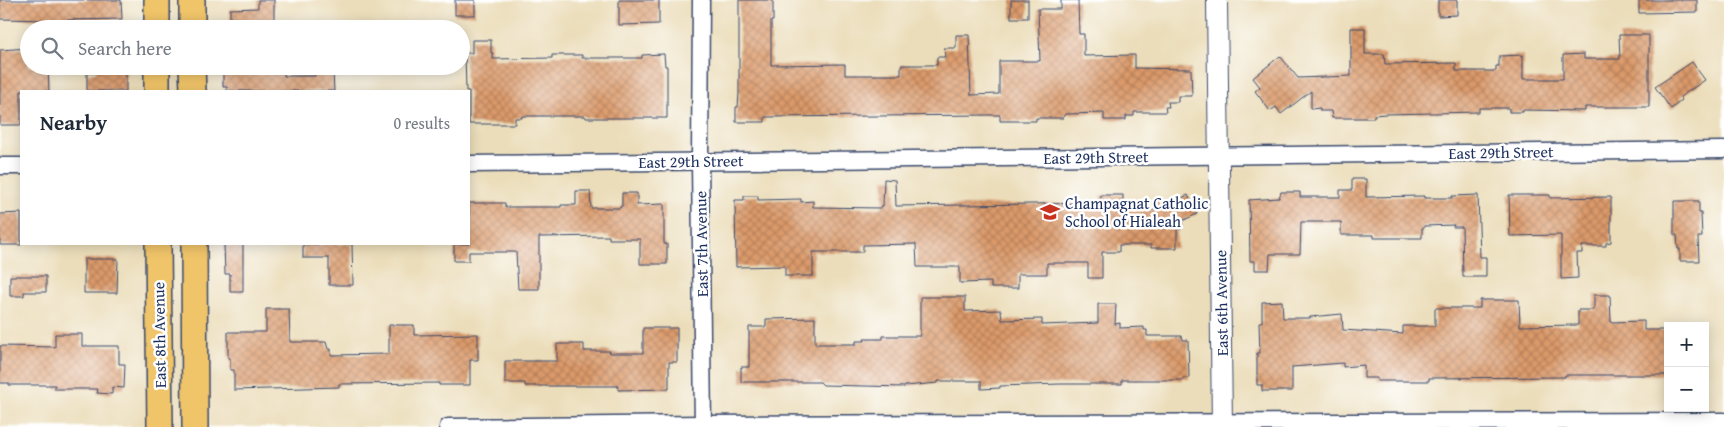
<!DOCTYPE html>
<html lang="en">
<head>
<meta charset="utf-8">
<style>
  body { margin:0; font-family:"Gentium Book Plus",serif; background:#f6f6f7; color:#1f2937 }
  .controls { position:absolute; right:15px; bottom:15px; display:grid; overflow:hidden; border-radius:0px; box-shadow:0 2px 12px #0003 }
  .controls button { width:45px; height:45px; display:grid; place-items:center; padding:0; border:0; border-bottom:1px solid #e0e1e3; background:#fff; color:#1f2937; font:25px sans-serif }
  .list { margin:0; padding:0; list-style:none }
  h2 { display:flex; justify-content:space-between; align-items:center; height:65px; margin:0; padding:0 20px; font-size:21px }
  h2 small { font-size:16px; font-weight:400; color:#747a83 }
  .icon { flex:none; width:28px; height:28px; fill:none; stroke:currentColor; stroke-width:2; stroke-linecap:round; stroke-linejoin:round }
  .map { position:relative; flex:none; width:1724px; height:427px; overflow:hidden }
  .search { position:absolute; background:#fff; box-shadow:0 2px 12px #0003; left:20px; top:20px; width:450px; height:55px; display:flex; align-items:center; gap:12px; box-sizing:border-box; padding:0 18px; border-radius:28px; color:#747a83; font-size:19px }
  .panel { position:absolute; background:#fff; box-shadow:0 2px 12px #0003; left:20px; top:90px; width:450px; height:155px; border-radius:0px }
  .map>svg:first-child { display:block }
  .building { fill:url(#building-cross-hatch) }
  .lines { fill:none; stroke-linecap:round; stroke-linejoin:round }
  .minor-casing { stroke:#3a496c; stroke-width:19 }
  .tertiary-casing { stroke:#3a496c; stroke-width:22 }
  .primary-casing { stroke:#3a496c; stroke-width:28 }
  .minor { stroke:#fff; stroke-width:16 }
  .tertiary { stroke:#fff; stroke-width:20 }
  .primary { stroke:#f0c469; stroke-width:25 }
  .labels { text-anchor:middle; stroke-width:5; stroke-linejoin:round; paint-order:stroke }
  .street-label { font-size:16px; fill:#1b2f5e; stroke:#fff }
  .poi-label { font-size:16px; fill:#1b2f5e; stroke:#fff; text-anchor:start }
</style>
</head>
<body>
<div class="map">
<svg width="1724" height="427" viewBox="0 0 1724 427">
  <defs>
    <pattern id="building-cross-hatch" width="8" height="8" patternUnits="userSpaceOnUse" patternTransform="scale(1.25)"><rect width="8" height="8" fill="#dc9a69"/><path d="M0 0l8 8M0 8l8-8" fill="none" stroke="#b27e5a"/></pattern>
  </defs>
  <rect width="100%" height="100%" fill="#fff"/>
  <filter id="ink" filterUnits="userSpaceOnUse"><feTurbulence type="fractalNoise" baseFrequency=".02" numOctaves="2"/><feDisplacementMap in="SourceGraphic" scale="10" xChannelSelector="R" yChannelSelector="G"/><feConvolveMatrix kernelMatrix="1 2 1 2 8 2 1 2 1" color-interpolation-filters="sRGB"/></filter>
  <filter id="wash" filterUnits="userSpaceOnUse"><feTurbulence type="fractalNoise" baseFrequency=".0096" numOctaves="4" result="noise"/><feDisplacementMap in="SourceGraphic" scale="20" xChannelSelector="R" yChannelSelector="G"/><feGaussianBlur stdDeviation="1.12" result="paint"/><feColorMatrix in="noise" values="0 0 0 0 0 0 0 0 0 0 0 0 0 0 0 0 0 1.4 0 .05"/><feComposite in="paint" operator="in"/></filter>
  <g filter="url(#wash)">
    <rect width="100%" height="100%" fill="#ebddb9"/>
    <g id="blocks">
      <!-- building -->
      <g class="building">
        <path d="M0 0H121L122 19 66 20V29H50V20L0 19Z"/>
        <path d="M258 0H274V27L230 28V9L258 8Z"/>
        <rect x="455" y="0" width="20" height="15"/>
        <path d="M619 0H659V24L619 25Z"/>
        <path d="M739 0H773V21H771V65L845 64V75H901V65H937V57H945L944 48H956V35H969L971 95 999 94V61H1040L1038 9H1061V0H1078L1079 34H1084V56L1135 55V68L1191 69 1192 96H1178V102H1168L1169 107H1165L1166 112H1134V116H1126V120H1104V113L1065 114 1063 118H1036V121H1000V115H988L765 117V122H736V107H738L739 93Z"/>
        <rect x="1011" y="0" width="17" height="18"/>
        <path d="M1438 0H1457V15L1438 16Z"/>
        <path d="M1639 0H1697V12L1639 13Z"/>
        <path d="M1351 28H1365V54H1384L1385 64 1456 63V71H1496V66H1499V56L1523 55V79H1563V55L1584 54V59H1620L1619 35H1649V107H1585V111L1523 110V112H1509V108H1479V112L1386 114 1374 115V118H1332L1331 111H1320V108L1311 109V91L1281 114 1276 107 1270 111 1255 91 1260 87 1253 78 1280 56 1298 78 1351 76Z"/>
        <path d="M472 40H491V53H493V59L552 58V55H582V58H642V55L664 54 665 66H667V118H586L585 116H522V118H515V124H469V91H466L465 53H472Z"/>
        <path d="M29 48V66H48L49 91H21V125H0V50Z"/>
        <path d="M1692 62 1705 80 1680 97 1682 100 1671 109 1655 87Z"/>
        <path d="M96 66H126V91H87V73H96Z"/>
        <path d="M284 72V76H315V73L333 72 334 91H227V87H223V73Z"/>
        <path d="M884 179 895 180 896 206 1100 203 1101 195H1123V210H1156V201L1177 200 1188 195 1197 214 1182 221V229H1177V248H1151V245H1119V252H1102V278H1088V263H1047V274H1018V288H991V282L960 283V267H917L916 244 863 245V252H813V276H785V266L736 267 735 200H744V196H758V200L801 199V202L813 201V207L881 208V206H883Z"/>
        <path d="M1352 179H1366V197L1424 196V198H1452V196L1478 195 1480 257H1486V277H1463L1462 227H1453L1454 225 1424 226V228H1422V238H1374V235H1341V222H1301L1300 254H1270L1269 270H1255V261H1250L1249 200 1279 198 1281 192H1300V197H1340V190H1352Z"/>
        <path d="M576 191H590L591 208H620L621 206H622V193H637V205L664 204V244H667V264H640V239H609V236L539 237V289H518L516 252H469V261H454V244H469V203H505V207H561V205H576Z"/>
        <path d="M1509 195H1550V198L1611 197V242L1606 243V246H1582V253H1577L1578 278 1561 279V235L1510 236Z"/>
        <path d="M1674 201H1699V213H1701L1702 237H1698L1699 261H1680V249H1678L1677 235H1674Z"/>
        <path d="M21 213V245H0V214Z"/>
        <path d="M224 244H243V292H230V274H225Z"/>
        <path d="M303 244H352L353 285H329V258H303Z"/>
        <path d="M84 259H118L117 293H84Z"/>
        <path d="M10 276H46V292H24V296H10Z"/>
        <path d="M1594 295H1610L1611 322 1644 321V330H1668V375H1565V377L1429 378V381H1377V378H1364V365L1343 367V363L1292 367V391H1262V385H1257V353H1260L1259 322H1262V302L1282 301 1283 318H1310V317L1342 314 1343 330 1403 334V326H1435V308H1480V300H1519L1520 326 1578 325V310H1594Z"/>
        <path d="M920 297H965V311L1001 310 1002 320 1042 319V325L1098 323V304H1116L1115 324 1120 323V328L1144 327V330H1147V336H1182L1183 340H1188L1189 378H1183V380H1122V384H1060L1000 386V388L981 389V381H938V383L905 386V387L823 385 820 382H741V367H749V327H766V319L815 318V344H856V341H865L864 339H883V336H920Z"/>
        <path d="M266 309H289L290 342H326L328 349H331V355L389 354V325H414V335L478 334V360H470V385H439V383L339 384V387L234 390V370H230V358H228V332H266Z"/>
        <path d="M643 328H677V362H669V389L618 390V386H525V383H505V361H557V344H584V351H610V353H643Z"/>
        <path d="M55 334H82V346H119V364H125L124 388 112 387V394L97 393 98 389H55V385H9V383H0V346L55 347Z"/>
      </g>
    </g>
  </g>
  <g filter="url(#ink)">
    <use href="#blocks" fill-opacity="0" stroke="#3a496c" stroke-width="1"/>
    <g class="lines">
      <defs>
        <g id="minor">
          <path d="M701 0 700 160 703 427"/>
          <path d="M469 164 1724 150"/>
          <path d="M0 166H21"/>
          <path d="M448 427 703 424 1724 421"/>
        </g>
        <path id="tertiary" d="M1217 0 1222 427"/>
        <g id="primary">
          <path d="M157 0V29"/>
          <path d="M192 0V29"/>
          <path d="M157 66V91"/>
          <path d="M192 66 193 91"/>
          <path d="M158 244 160 427"/>
          <path d="M194 244 195 427"/>
        </g>
      </defs>
      <!-- minor casing -->
      <use href="#minor" class="minor-casing"/>
      <!-- tertiary casing -->
      <use href="#tertiary" class="tertiary-casing"/>
      <!-- primary casing -->
      <use href="#primary" class="primary-casing"/>
      <!-- minor -->
      <use href="#minor" class="minor"/>
      <!-- tertiary -->
      <use href="#tertiary" class="tertiary"/>
      <!-- primary -->
      <use href="#primary" class="primary"/>
    </g>
  </g>
  <!-- icons -->
  <defs>
    <symbol id="school-bare" viewBox="-9 -9 18 18"><path d="M0-5L7-2L0 1L-7-2ZM-4 1L0 2.5L4 1V4Q0 6-4 4Z" fill="#c8321e" stroke="#fff" stroke-width="2.5" paint-order="stroke"/></symbol>
  </defs>
  <g fill-rule="evenodd">
    <use href="#school-bare" x="1036" y="198" width="28" height="28"/>
  </g>
  <g class="labels">
    <!-- street labels -->
    <g class="street-label">
      <text transform="translate(1501 152) rotate(-1)" y="6">East 29th Street</text>
      <text transform="translate(1096 157) rotate(-1)" y="6">East 29th Street</text>
      <text transform="translate(691 161) rotate(-1)" y="6">East 29th Street</text>
      <text transform="translate(701 244) rotate(-91)" y="6">East 7th Avenue</text>
      <text transform="translate(1221 303) rotate(-91)" y="6">East 6th Avenue</text>
      <text transform="translate(159 335) rotate(-91)" y="6">East 8th Avenue</text>
    </g>
    <!-- poi labels -->
    <g class="poi-label">
      <text x="1065" y="209">Champagnat Catholic<tspan x="1065" dy="18">School of Hialeah</tspan></text>
    </g>
  </g>
</svg>
<div class="controls">
<button>+</button>
<button>−</button>
</div>
<div class="search"><svg class="icon" aria-label="search" viewBox="0 0 24 24"><circle cx="10" cy="10" r="6"/><path d="M15 15l6 6"/></svg>Search here</div>
<section class="panel">
<h2>Nearby<small>0 results</small></h2>
<ul class="list">
</ul>
</section>
</div>
</body>
</html>
